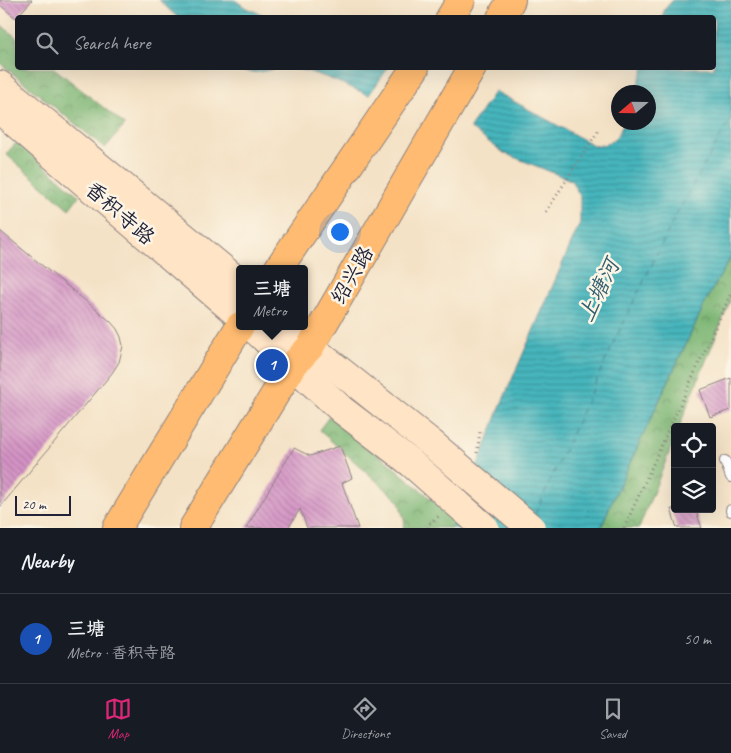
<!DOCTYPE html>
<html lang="en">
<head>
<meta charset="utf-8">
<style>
  body { margin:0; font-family:Caveat,"LXGW WenKai TC",sans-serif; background:#242831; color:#f1f3f6 }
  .controls { position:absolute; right:15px; bottom:15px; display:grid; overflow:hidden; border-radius:5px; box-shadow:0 5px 20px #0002 }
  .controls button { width:45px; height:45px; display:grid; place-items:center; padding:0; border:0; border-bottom:1px solid #363941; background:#171b24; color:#f1f3f6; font:25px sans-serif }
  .compass { position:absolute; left:611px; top:85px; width:45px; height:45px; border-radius:50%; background:#171b24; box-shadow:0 5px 20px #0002; rotate:250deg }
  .scale { position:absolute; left:15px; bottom:12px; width:56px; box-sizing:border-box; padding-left:5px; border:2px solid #22223b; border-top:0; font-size:14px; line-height:18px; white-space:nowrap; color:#22223b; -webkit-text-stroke:4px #fcf5e5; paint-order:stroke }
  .you { position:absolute; left:339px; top:231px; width:18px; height:18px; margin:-12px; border:4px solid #fff; border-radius:50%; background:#1a73e8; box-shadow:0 0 0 8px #1a73e833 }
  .badge { display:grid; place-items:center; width:32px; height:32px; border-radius:50%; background:#db2777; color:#fff; font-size:16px; font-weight:700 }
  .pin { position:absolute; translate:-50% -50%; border:2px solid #fff; box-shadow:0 1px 5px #0006 }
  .popup { position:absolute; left:236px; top:265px; width:72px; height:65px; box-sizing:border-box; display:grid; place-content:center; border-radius:5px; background:#171b24; filter:drop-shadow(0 1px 4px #0005); font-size:16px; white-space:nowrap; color:#9ea1a6 }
  .popup b { font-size:19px; color:#f1f3f6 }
  .popup::after { content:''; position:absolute; left:50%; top:100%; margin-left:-10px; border:10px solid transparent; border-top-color:#171b24 }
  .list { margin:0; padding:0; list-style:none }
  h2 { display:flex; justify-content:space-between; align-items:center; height:65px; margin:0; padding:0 20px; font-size:21px }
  h2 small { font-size:16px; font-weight:400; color:#9ea1a6 }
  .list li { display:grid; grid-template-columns:32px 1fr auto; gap:15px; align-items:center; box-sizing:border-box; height:90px; padding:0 20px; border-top:1px solid #363941 }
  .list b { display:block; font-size:19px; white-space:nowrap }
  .list p { margin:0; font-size:16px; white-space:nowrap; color:#9ea1a6 }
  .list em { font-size:16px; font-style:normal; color:#9ea1a6 }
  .icon { flex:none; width:28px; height:28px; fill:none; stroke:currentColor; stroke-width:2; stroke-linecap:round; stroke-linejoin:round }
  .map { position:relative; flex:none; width:731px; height:528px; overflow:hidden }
  .search { position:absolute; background:#171b24; box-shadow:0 5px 20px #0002; left:15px; right:15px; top:15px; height:55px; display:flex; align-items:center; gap:12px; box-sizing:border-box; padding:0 18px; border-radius:5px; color:#9ea1a6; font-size:19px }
  .sheet { height:155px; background:#171b24 }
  nav { display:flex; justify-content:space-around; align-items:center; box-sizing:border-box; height:70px; border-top:1px solid #363941; background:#171b24; font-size:14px; color:#9ea1a6 }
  nav a { display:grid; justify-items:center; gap:2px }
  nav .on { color:#db2777 }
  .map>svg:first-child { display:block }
  .forest { fill:url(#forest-crowns); stroke:#506c58 }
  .water { fill:url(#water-rules); stroke:#346c7c }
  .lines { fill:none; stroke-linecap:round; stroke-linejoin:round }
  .ferry { stroke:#305d6f; stroke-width:1; stroke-dasharray:6 5; stroke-linecap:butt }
  .building { fill:url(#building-back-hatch) }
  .lane-casing { stroke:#8b8280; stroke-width:12 }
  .secondary-casing { stroke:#8b8280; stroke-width:30 }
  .primary-casing { stroke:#8b8280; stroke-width:30 }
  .path { stroke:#8b8280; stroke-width:3; stroke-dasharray:1 4; stroke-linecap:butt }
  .lane { stroke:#fff; stroke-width:10 }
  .secondary { stroke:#ffe4c6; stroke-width:28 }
  .primary { stroke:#ffbb71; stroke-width:28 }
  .secondary-bridge-casing { stroke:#8b8280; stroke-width:30; stroke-linecap:butt }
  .secondary-bridge { stroke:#ffe4c6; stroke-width:28 }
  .labels { text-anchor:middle; stroke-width:5; stroke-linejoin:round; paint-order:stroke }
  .street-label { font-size:21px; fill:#22223b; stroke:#fcf5e5 }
  .water-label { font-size:22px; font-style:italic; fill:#305d6f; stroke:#fcf5e5 }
</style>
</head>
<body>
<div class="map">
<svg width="731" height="528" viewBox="0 0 731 528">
  <defs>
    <pattern id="forest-crowns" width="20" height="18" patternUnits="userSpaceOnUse" patternTransform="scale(1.25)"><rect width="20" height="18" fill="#7db674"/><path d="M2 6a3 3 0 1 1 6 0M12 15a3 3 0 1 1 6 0" fill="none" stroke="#669460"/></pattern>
    <pattern id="water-rules" width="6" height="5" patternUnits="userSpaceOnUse" patternTransform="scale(1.25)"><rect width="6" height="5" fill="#46b5bc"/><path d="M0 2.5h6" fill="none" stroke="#3a939a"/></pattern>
    <pattern id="building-back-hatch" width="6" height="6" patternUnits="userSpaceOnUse" patternTransform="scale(1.25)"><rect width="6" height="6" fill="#d493c5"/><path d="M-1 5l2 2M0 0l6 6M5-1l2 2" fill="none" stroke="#ac78a1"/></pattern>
  </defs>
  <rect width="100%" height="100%" fill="#fcf5e5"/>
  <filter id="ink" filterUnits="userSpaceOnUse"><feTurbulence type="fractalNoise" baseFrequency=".02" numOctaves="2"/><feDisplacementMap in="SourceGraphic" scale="10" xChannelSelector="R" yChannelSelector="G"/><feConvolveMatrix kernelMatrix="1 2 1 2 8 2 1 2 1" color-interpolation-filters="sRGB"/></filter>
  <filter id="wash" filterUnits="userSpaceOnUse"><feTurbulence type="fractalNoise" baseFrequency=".0096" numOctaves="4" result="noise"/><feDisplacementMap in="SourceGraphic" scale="20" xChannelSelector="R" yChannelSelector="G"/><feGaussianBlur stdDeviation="1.12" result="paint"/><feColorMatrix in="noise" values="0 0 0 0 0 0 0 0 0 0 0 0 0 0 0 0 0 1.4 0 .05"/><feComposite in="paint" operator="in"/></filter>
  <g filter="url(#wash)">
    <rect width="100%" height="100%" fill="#f4e2c6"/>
    <!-- forest -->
    <g class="forest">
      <path d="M0 24 17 38 18 68H54L125 125 105 148 0 63Z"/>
      <path d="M17 142 79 196 69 209 6 154Z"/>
      <path d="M731 257V299L679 427H675V438L639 528H602L601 527 612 501 708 297Z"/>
      <path d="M331 414 455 519 451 528H403L405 523 399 501 319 430Z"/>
    </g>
    <!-- water -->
    <g class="water">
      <path d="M159 0H235L246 8 269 17H177Z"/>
      <path d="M673 0H731V257L708 297 612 501 601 528H451L483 452 503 400 580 223V196L571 180 504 153 470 128 495 91 595 146C613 144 616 139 624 123L648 122V92H635L644 68H714V18L662 17 665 9Z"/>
      <path d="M238 68H276C263 72 251 75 238 68Z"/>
      <path d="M288 68H388L369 95C344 85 315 70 288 68Z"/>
    </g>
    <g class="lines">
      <!-- ferry -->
      <path class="ferry" d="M535 514 614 342 675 217 731 118"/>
    </g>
    <g id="blocks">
      <!-- building -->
      <g class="building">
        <path d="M0 0H32L16 18 0 5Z"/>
        <path d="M0 231 110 321 117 329 121 337 123 346 119 362 112 373 0 507Z"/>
        <path d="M731 378V410L710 417 700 390Z"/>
        <path d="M340 446 352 478 342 483 358 528H307L300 509 288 528H246L294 448 310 456Z"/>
        <path d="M671 509H695L702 528H677Z"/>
      </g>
    </g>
  </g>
  <g filter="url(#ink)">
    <use href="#blocks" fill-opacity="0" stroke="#8b8280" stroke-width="1"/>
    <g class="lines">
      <defs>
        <g id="lane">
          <path d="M725 461 731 477"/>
          <path d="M731 510V511"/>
        </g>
        <g id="secondary">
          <path d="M0 85 240 283"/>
          <path d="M0 110 240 316"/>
          <path d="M251 326 342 410 410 462"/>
          <path d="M288 326 310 347 431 443"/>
        </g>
        <g id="primary">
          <path d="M450 18 461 0"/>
          <path d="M501 18 511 0"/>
          <path d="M278 269 415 68"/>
          <path d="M117 528 240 326"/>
          <path d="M193 528 293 365 310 347 472 68"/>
        </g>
      </defs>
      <!-- lane casing -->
      <use href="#lane" class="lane-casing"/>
      <!-- secondary casing -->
      <use href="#secondary" class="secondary-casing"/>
      <!-- primary casing -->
      <use href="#primary" class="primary-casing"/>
      <!-- path -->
      <g class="path">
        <path d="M546 212 600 128"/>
        <path d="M477 453 480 432"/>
        <path d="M428 528 429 524 439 516"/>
        <path d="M624 528 731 293"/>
      </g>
      <!-- lane -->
      <use href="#lane" class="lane"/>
      <!-- secondary -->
      <use href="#secondary" class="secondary"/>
      <!-- primary -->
      <use href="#primary" class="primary"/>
      <defs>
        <g id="secondary-bridge">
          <path d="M431 443 531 528"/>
          <path d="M410 462 485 528"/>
        </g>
      </defs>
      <!-- secondary-bridge casing -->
      <use href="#secondary-bridge" class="secondary-bridge-casing"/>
      <!-- secondary-bridge -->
      <use href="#secondary-bridge" class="secondary-bridge"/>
    </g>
  </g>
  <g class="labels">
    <!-- street labels -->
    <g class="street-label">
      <text transform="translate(120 213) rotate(41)" y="7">香积寺路</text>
      <text transform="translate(352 275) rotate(-60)" y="7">绍兴路</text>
    </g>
    <!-- water labels -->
    <g class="water-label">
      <text transform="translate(598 290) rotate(-64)" y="8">上塘河</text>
    </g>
  </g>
</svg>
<div class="controls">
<button><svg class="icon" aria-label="locate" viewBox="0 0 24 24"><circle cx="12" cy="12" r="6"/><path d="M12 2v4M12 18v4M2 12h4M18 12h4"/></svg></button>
<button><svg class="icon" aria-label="layers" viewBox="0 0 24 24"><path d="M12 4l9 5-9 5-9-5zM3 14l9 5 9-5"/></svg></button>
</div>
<svg class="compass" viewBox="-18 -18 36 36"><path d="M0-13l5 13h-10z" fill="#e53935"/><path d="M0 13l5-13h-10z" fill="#9ea1a6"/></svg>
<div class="scale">20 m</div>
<div class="you"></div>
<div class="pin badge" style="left:272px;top:365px;background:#1a4fb4">1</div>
<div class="popup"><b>三塘</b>Metro</div>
<div class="search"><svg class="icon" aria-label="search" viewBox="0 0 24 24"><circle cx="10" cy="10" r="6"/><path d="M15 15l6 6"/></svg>Search here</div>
</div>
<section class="sheet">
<h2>Nearby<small></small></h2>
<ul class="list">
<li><span class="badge" style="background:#1a4fb4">1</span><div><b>三塘</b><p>Metro · 香积寺路</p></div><em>50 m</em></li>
</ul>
</section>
<nav>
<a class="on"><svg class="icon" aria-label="map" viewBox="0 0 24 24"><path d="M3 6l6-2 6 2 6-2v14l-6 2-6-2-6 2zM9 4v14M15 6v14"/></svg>Map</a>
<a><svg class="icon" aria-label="directions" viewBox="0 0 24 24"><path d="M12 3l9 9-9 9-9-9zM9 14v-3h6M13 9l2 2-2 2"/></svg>Directions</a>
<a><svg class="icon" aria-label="saved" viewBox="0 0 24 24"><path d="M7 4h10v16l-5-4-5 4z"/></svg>Saved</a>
</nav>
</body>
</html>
